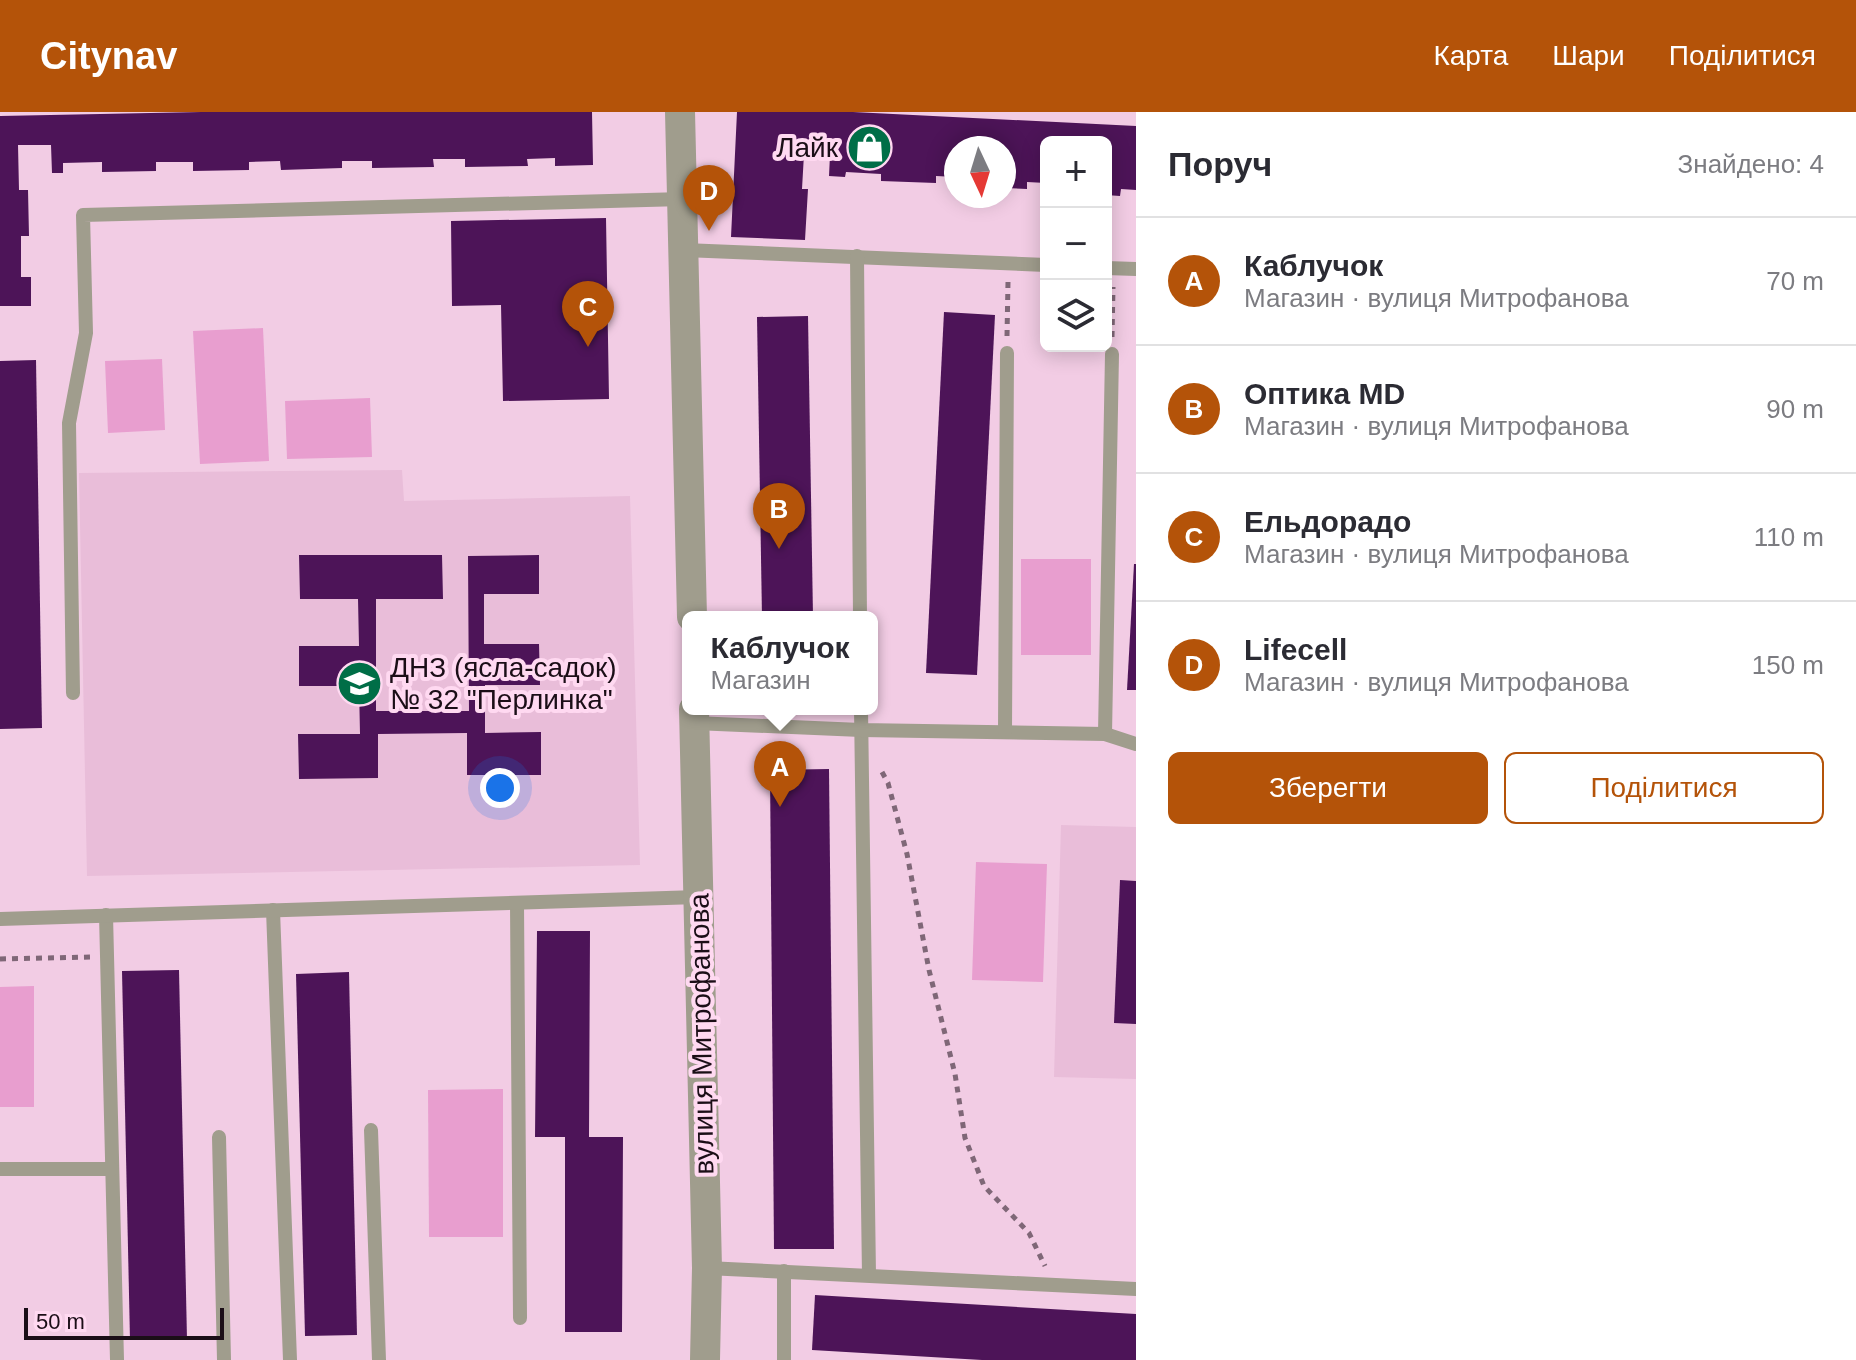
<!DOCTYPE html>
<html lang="uk">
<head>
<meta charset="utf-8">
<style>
  body { margin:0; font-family:Arial,sans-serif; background:#f2f2f3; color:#2b2b33 }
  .controls { position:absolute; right:24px; top:24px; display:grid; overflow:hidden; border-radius:12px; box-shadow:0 4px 20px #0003 }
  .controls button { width:72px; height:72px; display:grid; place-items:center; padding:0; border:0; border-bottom:2px solid #e1e1e2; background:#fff; color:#2b2b33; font:40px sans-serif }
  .compass { position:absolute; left:944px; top:24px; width:72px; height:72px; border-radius:50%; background:#fff; box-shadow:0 4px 20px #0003; rotate:176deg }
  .scale { position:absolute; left:24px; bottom:20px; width:200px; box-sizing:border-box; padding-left:8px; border:4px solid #1b0e17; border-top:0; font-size:22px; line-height:28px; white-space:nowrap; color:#1b0e17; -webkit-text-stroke:6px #ffd9f1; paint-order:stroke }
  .you { position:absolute; left:500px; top:676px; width:28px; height:28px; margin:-20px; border:6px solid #fff; border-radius:50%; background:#1a73e8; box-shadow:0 0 0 12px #1a73e833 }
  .badge { display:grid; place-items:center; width:52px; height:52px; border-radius:50%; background:#b45309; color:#fff; font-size:26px; font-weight:700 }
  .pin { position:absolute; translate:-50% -66px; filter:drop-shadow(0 2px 4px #0008) }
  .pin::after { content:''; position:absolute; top:42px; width:28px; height:24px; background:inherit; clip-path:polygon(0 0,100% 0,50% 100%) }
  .popup { position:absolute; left:682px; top:499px; width:196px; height:104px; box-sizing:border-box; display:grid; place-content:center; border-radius:12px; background:#fff; filter:drop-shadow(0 2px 6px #0005); font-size:26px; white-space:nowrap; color:#7c7c81 }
  .popup b { font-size:30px; color:#2b2b33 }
  .popup::after { content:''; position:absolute; left:50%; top:100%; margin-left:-16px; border:16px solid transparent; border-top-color:#fff }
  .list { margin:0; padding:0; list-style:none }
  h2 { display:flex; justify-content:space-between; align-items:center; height:104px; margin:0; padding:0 32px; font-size:34px }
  h2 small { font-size:26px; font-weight:400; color:#7c7c81 }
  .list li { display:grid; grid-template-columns:52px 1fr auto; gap:24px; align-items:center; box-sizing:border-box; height:128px; padding:0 32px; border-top:2px solid #e1e1e2 }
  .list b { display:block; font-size:30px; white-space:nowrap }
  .list p { margin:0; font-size:26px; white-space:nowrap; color:#7c7c81 }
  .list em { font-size:26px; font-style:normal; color:#7c7c81 }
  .actions { display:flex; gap:16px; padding:24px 32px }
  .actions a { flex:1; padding:18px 0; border:2px solid #b45309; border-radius:12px; text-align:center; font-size:28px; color:#b45309 }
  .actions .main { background:#b45309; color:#fff }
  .icon { flex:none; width:44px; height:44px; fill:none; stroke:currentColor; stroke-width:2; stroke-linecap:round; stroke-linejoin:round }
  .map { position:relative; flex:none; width:1136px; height:1248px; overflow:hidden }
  header { display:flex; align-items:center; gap:48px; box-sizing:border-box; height:112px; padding:0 40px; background:#b45309; color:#fff }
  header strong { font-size:38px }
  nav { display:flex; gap:44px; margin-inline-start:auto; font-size:28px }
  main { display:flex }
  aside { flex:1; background:#fff }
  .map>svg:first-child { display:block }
  .built { fill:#e9bdd9 }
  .green { fill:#e89ecf }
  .building { fill:#4d1458 }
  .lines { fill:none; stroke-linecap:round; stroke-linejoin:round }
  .path { stroke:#7f6777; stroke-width:5; stroke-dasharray:6 6; stroke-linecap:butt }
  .lane { stroke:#a09d8d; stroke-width:14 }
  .street { stroke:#a09d8d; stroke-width:30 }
  .labels { text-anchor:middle; stroke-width:8; stroke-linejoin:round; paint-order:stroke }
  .poi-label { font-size:28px; fill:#1b0e17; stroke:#ffd9f1; text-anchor:end }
  .street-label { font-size:28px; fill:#1b0e17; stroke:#ffd9f1 }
</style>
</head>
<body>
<header>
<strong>Citynav</strong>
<nav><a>Карта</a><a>Шари</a><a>Поділитися</a></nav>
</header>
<main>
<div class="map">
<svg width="1136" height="1248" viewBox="0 0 1136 1248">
  <rect width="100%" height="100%" fill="#f2cce4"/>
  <!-- built -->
  <g class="built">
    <path d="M402 358 404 389 630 384 640 753 87 764 79 361Z"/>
    <path d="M1061 713 1136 715V967L1054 965Z"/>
  </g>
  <!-- green -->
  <g class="green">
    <path d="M263 216 269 349 200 352 193 219Z"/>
    <path d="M162 247 165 318 108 321 105 249Z"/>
    <path d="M370 286 372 345 287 347 285 289Z"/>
    <rect x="1021" y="447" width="70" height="96"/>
    <path d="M976 750 1047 752 1043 870 972 868Z"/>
    <path d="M34 874V995H0V875Z"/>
    <path d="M503 977V1125H429L428 978Z"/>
  </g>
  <!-- building -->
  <g class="building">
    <path d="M201 0H592L593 53 555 54V46L527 47 528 54 465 55V47H433L434 55 372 56V49H342V56L281 58 280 49 249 50V58L193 59V50H156V59L102 60V50L63 51V61H52L51 33H18L19 78H28L29 124H21V165H31V194H0V4Z"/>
    <path d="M737 0H853L1136 14V78L1121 77 1120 84 1106 83V30H1046V71L1027 70V77L1004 76V36H956V65L936 64V71L881 69V62L846 60 845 65 829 64 830 43 804 42 802 77H808L805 128 731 125Z"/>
    <path d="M606 106 609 287 503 289 501 193 452 194 451 109Z"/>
    <path d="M944 200 995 203 977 563 926 561Z"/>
    <path d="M808 204 813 505H762L757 205Z"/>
    <path d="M36 248 42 616 0 617V249Z"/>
    <path d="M299 443H442L443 487H376V599H469L468 444 539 443V482H484V532H539L540 573H485V621L541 620V663H467V621L378 622V666L299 667 298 622H360L359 574H299V534H359L358 487H300Z"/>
    <path d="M1134 452H1136V578H1127Z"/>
    <path d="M829 657 834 1137H774L770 658Z"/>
    <path d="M1120 768 1136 769V912L1114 911Z"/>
    <path d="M537 819H590L589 1025H623L622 1220H565V1025H535Z"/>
    <path d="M179 858 187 1227 130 1228 122 859Z"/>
    <path d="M349 860 357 1223 305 1224 296 862Z"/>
    <path d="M815 1183 1136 1202V1248H982L812 1238Z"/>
  </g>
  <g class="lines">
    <!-- path -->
    <g class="path">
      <path d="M1007 224 1008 170"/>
      <path d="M1112 225 1113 175"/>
      <path d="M882 660 888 671 907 742 929 858 955 962 965 1026 984 1074 1029 1121 1045 1154"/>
      <path d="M0 847 90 845"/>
    </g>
    <!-- lane -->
    <g class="lane">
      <path d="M684 138 1046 153"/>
      <path d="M857 144 860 505"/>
      <path d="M1106 156 1136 157"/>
      <path d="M73 581 69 311 86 221 83 103 683 87"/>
      <path d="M861 597 869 1163"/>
      <path d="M694 611 861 618 1105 622 1136 632"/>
      <path d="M1005 620 1007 241"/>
      <path d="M1105 622 1112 242"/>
      <path d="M517 792 520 1206"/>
      <path d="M273 798 290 1248"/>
      <path d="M106 803 117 1248"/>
      <path d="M0 807 698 785"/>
      <path d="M371 1018 379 1248"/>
      <path d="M219 1025 224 1248"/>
      <path d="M0 1057H112"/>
      <path d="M707 1156 1136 1177"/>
      <path d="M784 1159V1248"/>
    </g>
    <!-- street -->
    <g class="street">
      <path d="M680 0 692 505"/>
      <path d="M694 597 707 1156 705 1248"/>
    </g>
  </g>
  <!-- icons -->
  <defs>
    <symbol id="shop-disc" viewBox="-11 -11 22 22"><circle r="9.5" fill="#006e47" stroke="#ffd9f1"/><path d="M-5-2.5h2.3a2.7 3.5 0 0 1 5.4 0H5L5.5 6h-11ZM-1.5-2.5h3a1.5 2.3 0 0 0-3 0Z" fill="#fff"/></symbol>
    <symbol id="school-disc" viewBox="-11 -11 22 22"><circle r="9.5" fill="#006e47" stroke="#ffd9f1"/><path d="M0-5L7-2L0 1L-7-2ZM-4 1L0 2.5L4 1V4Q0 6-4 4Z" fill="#fff"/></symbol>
  </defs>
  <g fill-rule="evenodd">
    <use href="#shop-disc" x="844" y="10" width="51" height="51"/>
    <use href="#school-disc" x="334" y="546" width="51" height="51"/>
  </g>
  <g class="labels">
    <!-- poi labels -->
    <g class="poi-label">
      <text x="838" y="45">Лайк</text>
      <text x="390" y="565" text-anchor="start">ДНЗ (ясла-садок)<tspan x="390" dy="32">№ 32 "Перлинка"</tspan></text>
    </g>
    <!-- street labels -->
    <g class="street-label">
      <text transform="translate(701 922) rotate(-91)" y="10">вулиця Митрофанова</text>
    </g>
  </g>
</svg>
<div class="controls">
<button>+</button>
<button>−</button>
<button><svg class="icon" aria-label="layers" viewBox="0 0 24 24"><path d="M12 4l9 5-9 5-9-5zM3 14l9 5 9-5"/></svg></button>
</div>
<svg class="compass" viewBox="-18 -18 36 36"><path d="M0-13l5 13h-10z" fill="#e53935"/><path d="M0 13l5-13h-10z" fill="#7c7c81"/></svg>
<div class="scale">50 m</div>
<div class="you"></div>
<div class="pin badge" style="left:780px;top:695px">A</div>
<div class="popup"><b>Каблучок</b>Магазин</div>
<div class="pin badge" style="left:779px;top:437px">B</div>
<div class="pin badge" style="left:588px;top:235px">C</div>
<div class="pin badge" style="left:709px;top:119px">D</div>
</div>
<aside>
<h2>Поруч<small>Знайдено: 4</small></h2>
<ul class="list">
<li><span class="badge">A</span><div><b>Каблучок</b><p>Магазин · вулиця Митрофанова</p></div><em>70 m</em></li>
<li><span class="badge">B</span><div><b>Оптика MD</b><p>Магазин · вулиця Митрофанова</p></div><em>90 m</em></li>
<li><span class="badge">C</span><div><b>Ельдорадо</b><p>Магазин · вулиця Митрофанова</p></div><em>110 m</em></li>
<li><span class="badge">D</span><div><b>Lifecell</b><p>Магазин · вулиця Митрофанова</p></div><em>150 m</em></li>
</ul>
<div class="actions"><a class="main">Зберегти</a><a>Поділитися</a></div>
</aside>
</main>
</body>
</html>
